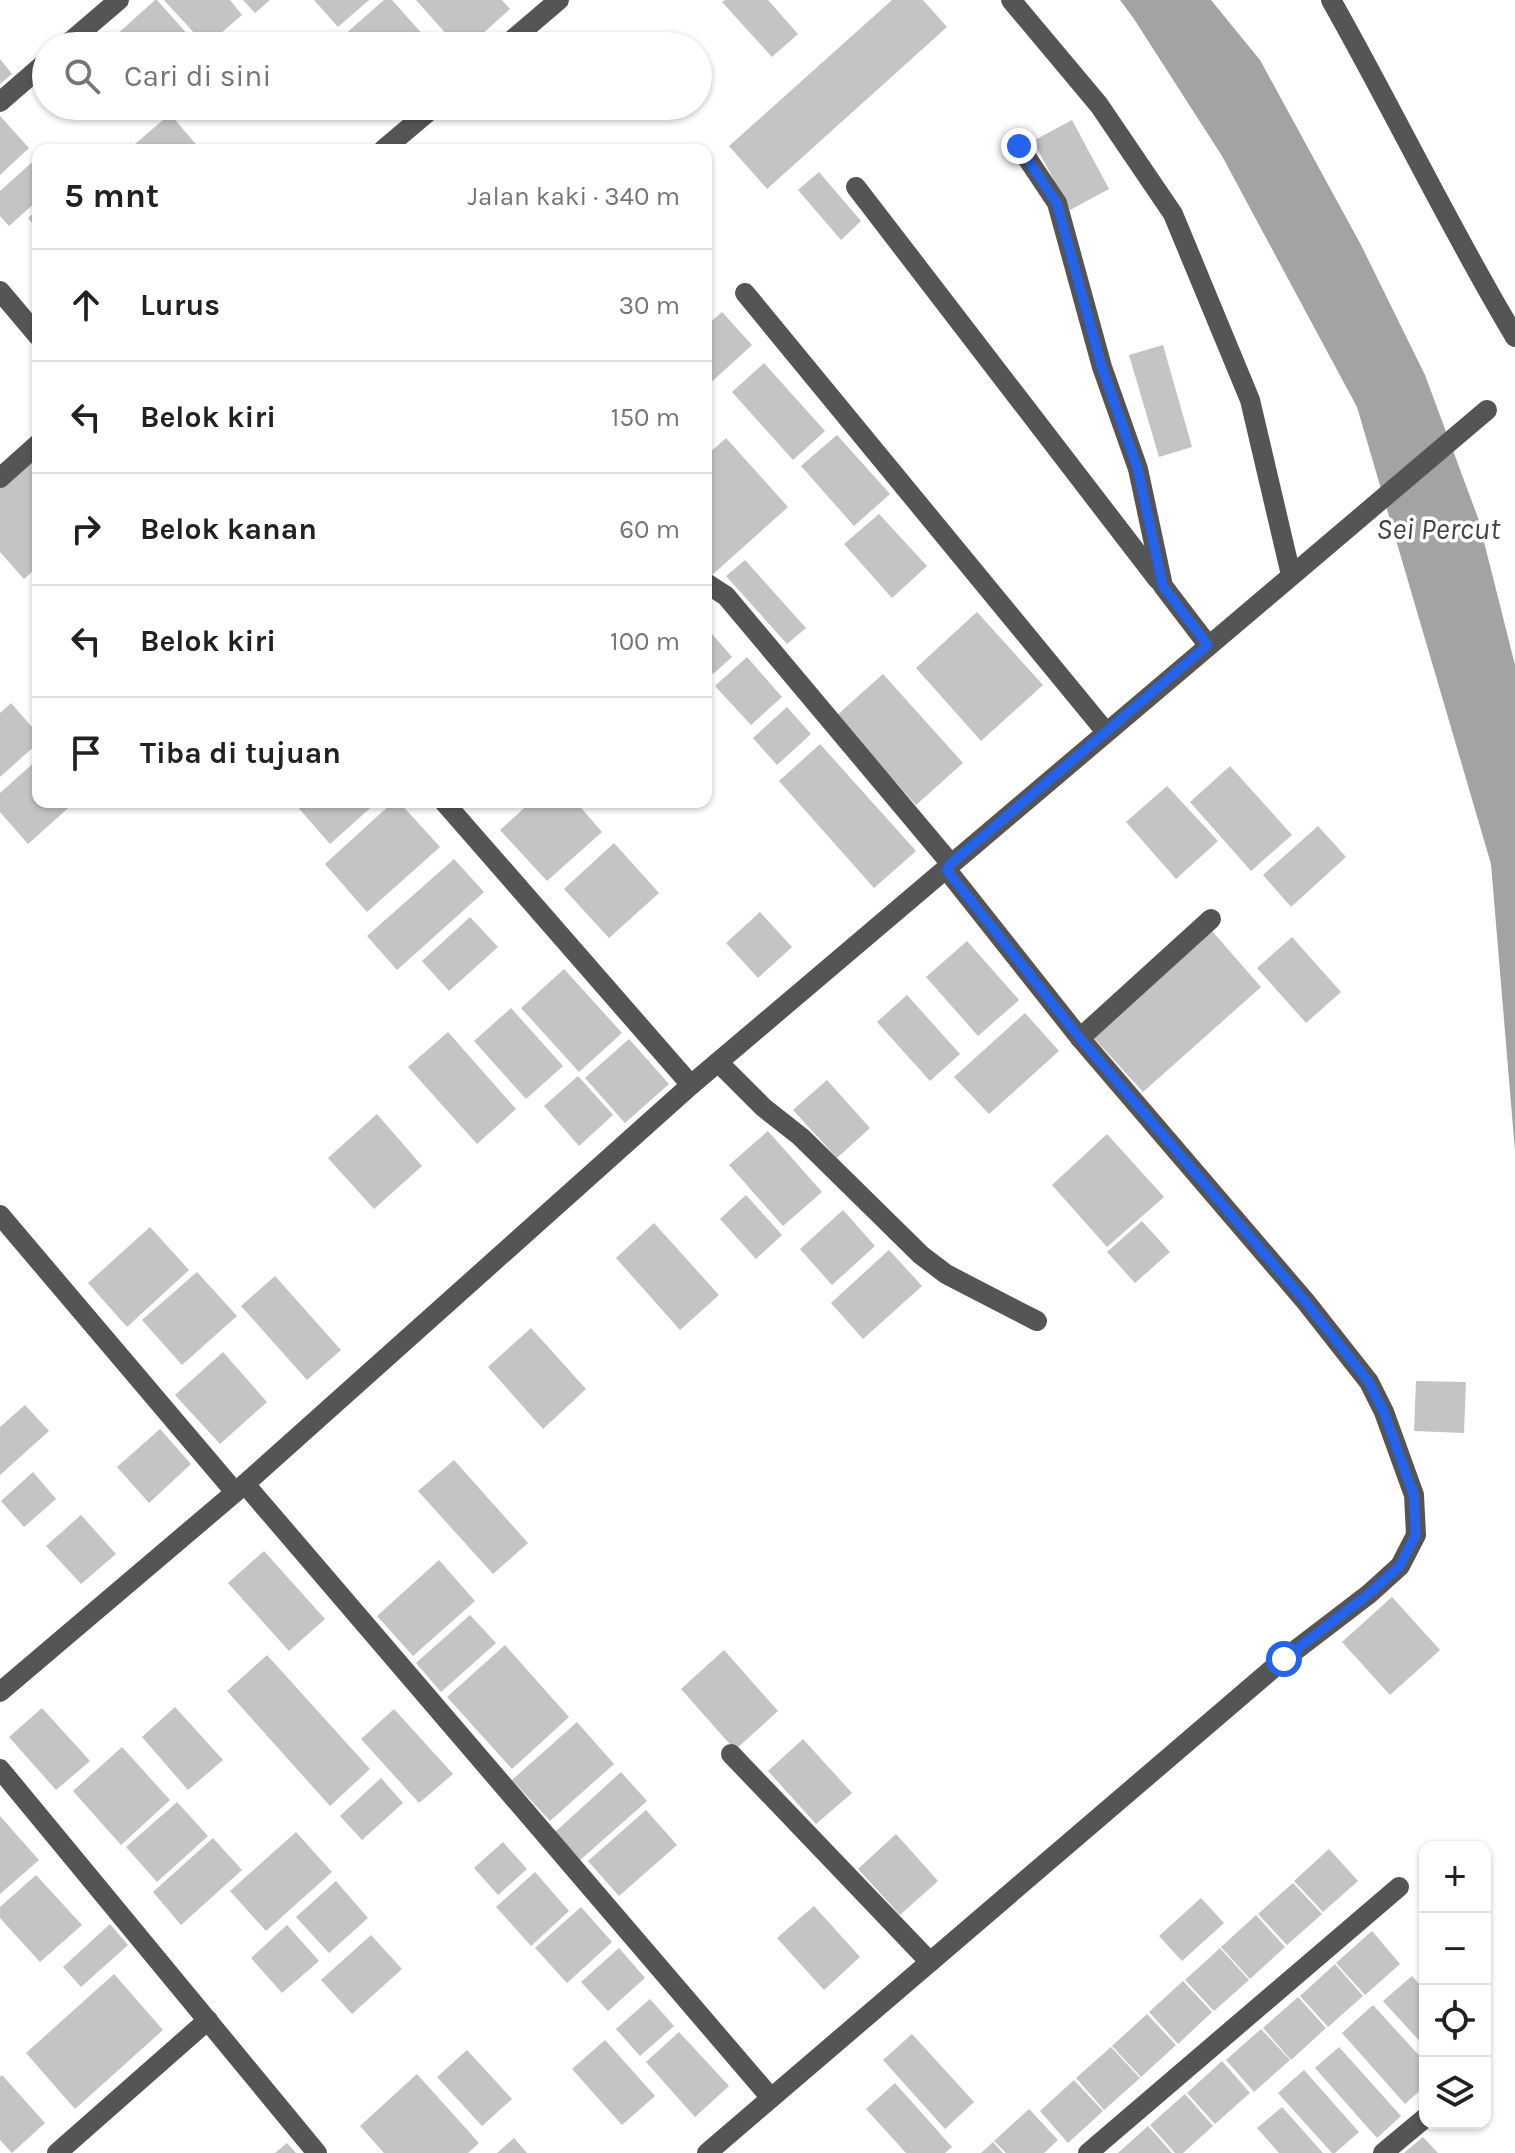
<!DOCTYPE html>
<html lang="id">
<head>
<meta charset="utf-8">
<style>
  body { margin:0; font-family:Karla,sans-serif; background:#f6f6f6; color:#202124 }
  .controls { position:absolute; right:24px; bottom:24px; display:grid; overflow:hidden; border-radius:16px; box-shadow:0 2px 6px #0004 }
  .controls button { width:72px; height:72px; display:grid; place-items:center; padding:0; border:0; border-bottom:2px solid #e0e0e0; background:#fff; color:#202124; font:40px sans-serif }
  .stop { position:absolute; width:24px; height:24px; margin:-18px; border:6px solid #2563eb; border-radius:50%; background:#fff }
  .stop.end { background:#2563eb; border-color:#fff; box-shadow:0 2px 8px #0008 }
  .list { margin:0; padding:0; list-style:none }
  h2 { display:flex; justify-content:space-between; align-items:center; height:104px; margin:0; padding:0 32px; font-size:34px }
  h2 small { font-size:26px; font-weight:400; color:#757577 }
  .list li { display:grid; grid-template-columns:52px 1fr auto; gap:24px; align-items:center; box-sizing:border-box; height:112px; padding:0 32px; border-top:2px solid #e0e0e0 }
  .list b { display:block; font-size:30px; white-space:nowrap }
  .list em { font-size:26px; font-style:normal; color:#757577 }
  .icon { flex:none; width:44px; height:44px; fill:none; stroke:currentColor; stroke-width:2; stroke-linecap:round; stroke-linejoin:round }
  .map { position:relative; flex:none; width:1515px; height:2153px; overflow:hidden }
  .search { position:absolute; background:#fff; box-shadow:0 2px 6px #0004; left:32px; top:32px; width:680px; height:88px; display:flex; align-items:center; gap:20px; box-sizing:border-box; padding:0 28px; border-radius:44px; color:#757577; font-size:30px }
  .panel { position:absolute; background:#fff; box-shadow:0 2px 6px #0004; left:32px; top:144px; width:680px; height:664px; border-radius:16px }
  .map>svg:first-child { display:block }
  .water { fill:#a3a3a3 }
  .building { fill:#c4c4c4 }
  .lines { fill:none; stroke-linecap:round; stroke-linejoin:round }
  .minor { stroke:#555; stroke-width:20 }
  .route { stroke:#2563eb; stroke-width:10 }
  .labels { text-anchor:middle; stroke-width:7; stroke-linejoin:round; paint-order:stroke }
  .water-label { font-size:30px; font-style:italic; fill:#444; stroke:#fff }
</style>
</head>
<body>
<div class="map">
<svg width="1515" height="2153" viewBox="0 0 1515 2153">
  <rect width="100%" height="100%" fill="#fff"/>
  <!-- water -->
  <path class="water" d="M1120 0H1211L1260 60 1361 245 1425 375 1478 518 1515 665V1151L1491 864 1357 407 1222 156 1134 19Z"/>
  <!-- building -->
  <g class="building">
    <path d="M155 0H157L198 46H124L115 36Z"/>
    <path d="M164 0H230L242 15 206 46Z"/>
    <path d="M243 0H270L255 13Z"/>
    <path d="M314 0H369L338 27Z"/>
    <path d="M384 0H392L433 46H352L343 36Z"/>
    <path d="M416 0H502L510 9 469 46H457Z"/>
    <path d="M725 0H768L798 34 772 57 722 2Z"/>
    <path d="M892 0H923L947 27 767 189 729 146Z"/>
    <path d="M0 59 12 74 0 84Z"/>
    <path d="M170 114 201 150H128Z"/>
    <path d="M0 116 29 148 0 175Z"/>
    <path d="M1072 120 1109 189 1070 210 1033 141Z"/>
    <path d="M38 157V200L9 226 0 216V191Z"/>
    <path d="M819 172 861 221 841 240 798 190Z"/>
    <path d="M38 209V230L28 218Z"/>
    <path d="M722 312 752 345 706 387V326Z"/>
    <path d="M1163 345 1192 447 1159 457 1129 355Z"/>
    <path d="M764 363 825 431 793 460 732 392Z"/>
    <path d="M837 435 890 494 854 526 801 466Z"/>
    <path d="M726 438 788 507 711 576 706 570V456Z"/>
    <path d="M38 450V566L24 579 0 552V485Z"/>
    <path d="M879 514 927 566 892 598 844 544Z"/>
    <path d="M745 560 806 628 787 644 726 576Z"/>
    <path d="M977 612 1043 685 981 741 916 668Z"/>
    <path d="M706 627 732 657 713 674 706 666Z"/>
    <path d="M747 657 782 697 751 725 715 686Z"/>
    <path d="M883 674 963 763 916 805 836 716Z"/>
    <path d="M11 703 38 734V743L0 777V713Z"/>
    <path d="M787 707 811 734 777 765 753 738Z"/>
    <path d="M820 744 916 851 874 888 779 781Z"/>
    <path d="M38 759V802H75L28 844 0 812V793Z"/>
    <path d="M1230 766 1292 835 1251 871 1190 802Z"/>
    <path d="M1167 786 1218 841 1176 879 1126 822Z"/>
    <path d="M299 802H377L330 844 296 805Z"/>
    <path d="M393 802H399L440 847 367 912 325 864Z"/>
    <path d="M531 802H576L602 832 547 881 500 830Z"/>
    <path d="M1318 826 1346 857 1291 907 1263 875Z"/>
    <path d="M614 843 659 893 609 938 564 889Z"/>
    <path d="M454 859 484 892 397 970 367 936Z"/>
    <path d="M760 912 792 947 758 978 726 943Z"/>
    <path d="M470 917 498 947 449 991 422 961Z"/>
    <path d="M1212 931 1261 987 1143 1092 1093 1037Z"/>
    <path d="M1292 937 1341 992 1306 1023 1257 968Z"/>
    <path d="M967 941 1019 1000 978 1036 926 977Z"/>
    <path d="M564 969 622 1033 579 1072 521 1008Z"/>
    <path d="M907 995 960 1054 930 1081 877 1022Z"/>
    <path d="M511 1008 563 1066 526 1099 474 1041Z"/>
    <path d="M1025 1013 1059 1051 989 1114 954 1077Z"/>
    <path d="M448 1032 516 1109 477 1144 408 1067Z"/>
    <path d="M629 1039 669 1084 625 1123 585 1078Z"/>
    <path d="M578 1076 613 1115 579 1146 544 1106Z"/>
    <path d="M827 1080 870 1128 837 1158 793 1110Z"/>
    <path d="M377 1114 422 1166 374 1209 328 1158Z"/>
    <path d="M768 1131 822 1192 783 1226 729 1165Z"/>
    <path d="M1107 1134 1164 1197 1107 1247 1052 1185Z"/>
    <path d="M746 1195 782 1235 756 1259 720 1219Z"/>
    <path d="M843 1210 875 1246 832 1285 800 1249Z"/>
    <path d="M1142 1221 1170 1252 1135 1283 1107 1252Z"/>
    <path d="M654 1223 719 1295 680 1330 616 1258Z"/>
    <path d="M150 1227 189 1270 127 1327 88 1283Z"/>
    <path d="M889 1250 922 1286 863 1339 831 1303Z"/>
    <path d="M197 1272 237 1316 182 1365 142 1320Z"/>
    <path d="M275 1276 341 1350 307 1380 241 1306Z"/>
    <path d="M531 1328 586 1389 543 1429 488 1367Z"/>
    <path d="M223 1352 267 1402 220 1444 175 1395Z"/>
    <path d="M1416 1381 1466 1382 1464 1433 1414 1431Z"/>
    <path d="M25 1405 49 1431 0 1475V1427Z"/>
    <path d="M160 1429 191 1464 149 1503 117 1467Z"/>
    <path d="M454 1460 528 1543 493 1574 418 1491Z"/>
    <path d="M33 1472 56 1499 24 1527 1 1501Z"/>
    <path d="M81 1515 116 1554 81 1584 46 1546Z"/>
    <path d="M264 1551 325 1619 289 1651 228 1583Z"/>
    <path d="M439 1560 475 1601 413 1656 377 1616Z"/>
    <path d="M1392 1597 1440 1650 1390 1695 1342 1642Z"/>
    <path d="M470 1615 496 1643 441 1692 416 1663Z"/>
    <path d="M505 1645 569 1717 512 1769 447 1697Z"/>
    <path d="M724 1650 778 1711 735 1750 681 1689Z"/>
    <path d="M267 1655 370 1769 330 1806 227 1691Z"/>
    <path d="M175 1707 223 1760 188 1790 142 1737Z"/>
    <path d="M42 1708 90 1761 56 1790 9 1737Z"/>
    <path d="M394 1709 453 1774 419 1803 361 1739Z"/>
    <path d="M577 1722 614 1764 550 1821 512 1780Z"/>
    <path d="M803 1739 852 1793 816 1824 768 1771Z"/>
    <path d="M122 1747 170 1800 121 1845 73 1791Z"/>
    <path d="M621 1772 647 1801 579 1861 554 1833Z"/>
    <path d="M381 1778 403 1803 362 1840 340 1816Z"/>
    <path d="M177 1802 208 1836 157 1882 126 1847Z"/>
    <path d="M646 1810 677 1845 619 1896 588 1861Z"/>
    <path d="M0 1816 39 1860 0 1894Z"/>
    <path d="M296 1832 332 1872 266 1931 230 1891Z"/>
    <path d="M896 1834 938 1881 900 1915 858 1869Z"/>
    <path d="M213 1838 242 1870 181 1925 153 1892Z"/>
    <path d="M503 1842 527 1869 498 1895 474 1868Z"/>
    <path d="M1329 1849 1358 1881 1323 1912 1294 1881Z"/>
    <path d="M535 1872 569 1911 531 1946 496 1907Z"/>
    <path d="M36 1875 82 1925 40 1962 0 1918V1907Z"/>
    <path d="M336 1881 368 1918 329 1953 296 1917Z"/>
    <path d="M1293 1883 1322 1914 1287 1945 1258 1914Z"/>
    <path d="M1201 1898 1224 1923 1182 1961 1159 1936Z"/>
    <path d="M814 1906 860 1957 824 1990 777 1938Z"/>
    <path d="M581 1907 612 1942 567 1983 535 1948Z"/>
    <path d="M1256 1915 1285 1947 1250 1979 1221 1947Z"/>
    <path d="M110 1924 128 1945 81 1987 63 1967Z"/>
    <path d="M287 1925 319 1961 282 1993 251 1958Z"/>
    <path d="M1372 1931 1400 1964 1365 1995 1336 1963Z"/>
    <path d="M371 1935 402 1969 352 2014 321 1980Z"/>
    <path d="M619 1948 645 1978 608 2011 581 1982Z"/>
    <path d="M1220 1948 1249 1980 1214 2011 1185 1980Z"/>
    <path d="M1335 1964 1363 1996 1328 2027 1300 1996Z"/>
    <path d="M114 1974 163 2030 75 2109 26 2053Z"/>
    <path d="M1412 1976 1425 1991V2047L1383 2001Z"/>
    <path d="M1183 1981 1212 2012 1178 2044 1149 2012Z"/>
    <path d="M1298 1997 1326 2028 1291 2060 1263 2028Z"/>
    <path d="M650 1999 674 2026 640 2056 616 2029Z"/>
    <path d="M1373 2005 1425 2062V2086L1405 2104 1342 2033Z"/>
    <path d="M1147 2014 1176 2045 1141 2077 1112 2046Z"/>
    <path d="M1261 2029 1290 2060 1254 2092 1226 2060Z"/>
    <path d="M679 2032 729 2086 695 2117 646 2062Z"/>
    <path d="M912 2034 974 2102 945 2129 883 2060Z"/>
    <path d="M605 2040 655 2096 622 2125 572 2069Z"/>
    <path d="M1111 2047 1140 2078 1104 2110 1076 2078Z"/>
    <path d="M1339 2047 1401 2116 1377 2138 1315 2068Z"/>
    <path d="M467 2050 512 2099 482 2126 437 2077Z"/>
    <path d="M1222 2061 1250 2093 1215 2124 1187 2093Z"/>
    <path d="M1304 2070 1359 2132 1335 2153H1332L1278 2093Z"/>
    <path d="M417 2074 479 2143 468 2153H384L360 2126Z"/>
    <path d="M2 2075 45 2123 12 2153 0 2140V2077Z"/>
    <path d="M1074 2080 1103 2111 1068 2143 1040 2111Z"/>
    <path d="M895 2083 952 2147 945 2153H906L866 2109Z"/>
    <path d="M1185 2094 1213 2126 1183 2153H1175L1150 2125Z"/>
    <path d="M1282 2107 1323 2153H1279L1257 2128Z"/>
    <path d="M1029 2109 1058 2140 1044 2153H1006L994 2141Z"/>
    <path d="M1148 2126 1172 2153H1118Z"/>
    <path d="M1423 2137 1438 2153H1404Z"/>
    <path d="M514 2138 527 2153H497Z"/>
    <path d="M993 2142 1003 2153H981Z"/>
    <path d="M287 2143 296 2153H275Z"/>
  </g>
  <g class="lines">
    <!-- minor -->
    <g class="minor">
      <path d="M1011 0 1099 105 1173 214 1250 400 1291 575"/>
      <path d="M1331 0C1394 111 1449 227 1515 337"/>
      <path d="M65 46 119 0"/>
      <path d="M505 46 559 0"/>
      <path d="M0 102 46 62"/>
      <path d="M1019 146 1057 203 1102 367 1138 469 1163 586 1208 645"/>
      <path d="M383 150 435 106"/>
      <path d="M856 187 1158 580"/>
      <path d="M0 291 38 336"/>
      <path d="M745 293 1106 732"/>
      <path d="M0 478 38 444"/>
      <path d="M706 583 726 596 951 864"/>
      <path d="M444 802 691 1085"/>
      <path d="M1080 1038 1211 919"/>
      <path d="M718 1062 763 1107 801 1137 921 1255 946 1274 1037 1321"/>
      <path d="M0 1215 235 1492"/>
      <path d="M245 1484 771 2098"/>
      <path d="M0 1692 245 1484 691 1085 1487 410"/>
      <path d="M731 1754 930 1962"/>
      <path d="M0 1769 317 2153"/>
      <path d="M57 2153 208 2020"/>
      <path d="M707 2153 1284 1659 1369 1594 1400 1566 1416 1535 1414 1495 1384 1412 1369 1382 1306 1302 1080 1038 947 870"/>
      <path d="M1088 2153 1399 1887"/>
      <path d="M1383 2153 1425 2118"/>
    </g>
  </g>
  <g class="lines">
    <!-- route -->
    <path class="route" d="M1019 146 1057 203 1102 367 1138 469 1163 586 1208 645 951 864 947 870 1080 1038 1306 1302 1369 1382 1384 1412 1414 1495 1416 1535 1400 1566 1369 1594 1284 1659"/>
  </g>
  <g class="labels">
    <!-- water labels -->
    <g class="water-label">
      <text x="1438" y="539">Sei Percut</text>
    </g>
  </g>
</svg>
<div class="controls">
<button>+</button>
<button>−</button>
<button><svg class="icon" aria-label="locate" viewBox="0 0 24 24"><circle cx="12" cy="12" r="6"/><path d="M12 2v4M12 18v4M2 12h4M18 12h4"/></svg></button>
<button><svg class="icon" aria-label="layers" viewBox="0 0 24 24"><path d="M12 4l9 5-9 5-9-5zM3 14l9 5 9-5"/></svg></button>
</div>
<div class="stop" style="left:1284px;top:1659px"></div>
<div class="stop end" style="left:1019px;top:146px"></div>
<div class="search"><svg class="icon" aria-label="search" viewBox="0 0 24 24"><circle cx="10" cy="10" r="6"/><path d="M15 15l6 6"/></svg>Cari di sini</div>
<section class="panel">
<h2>5 mnt<small>Jalan kaki · 340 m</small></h2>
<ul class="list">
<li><svg class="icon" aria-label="ahead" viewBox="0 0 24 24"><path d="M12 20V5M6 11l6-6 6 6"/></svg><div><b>Lurus</b></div><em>30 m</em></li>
<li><svg class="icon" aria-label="left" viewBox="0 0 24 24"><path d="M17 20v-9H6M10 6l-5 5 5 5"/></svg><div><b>Belok kiri</b></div><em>150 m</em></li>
<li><svg class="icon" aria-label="right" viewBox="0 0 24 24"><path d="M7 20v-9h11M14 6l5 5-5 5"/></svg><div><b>Belok kanan</b></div><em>60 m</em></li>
<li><svg class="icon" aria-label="left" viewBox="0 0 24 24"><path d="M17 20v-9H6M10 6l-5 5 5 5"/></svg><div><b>Belok kiri</b></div><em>100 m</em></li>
<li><svg class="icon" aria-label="arrive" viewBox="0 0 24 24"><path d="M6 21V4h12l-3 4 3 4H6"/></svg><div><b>Tiba di tujuan</b></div></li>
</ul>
</section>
</div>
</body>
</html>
